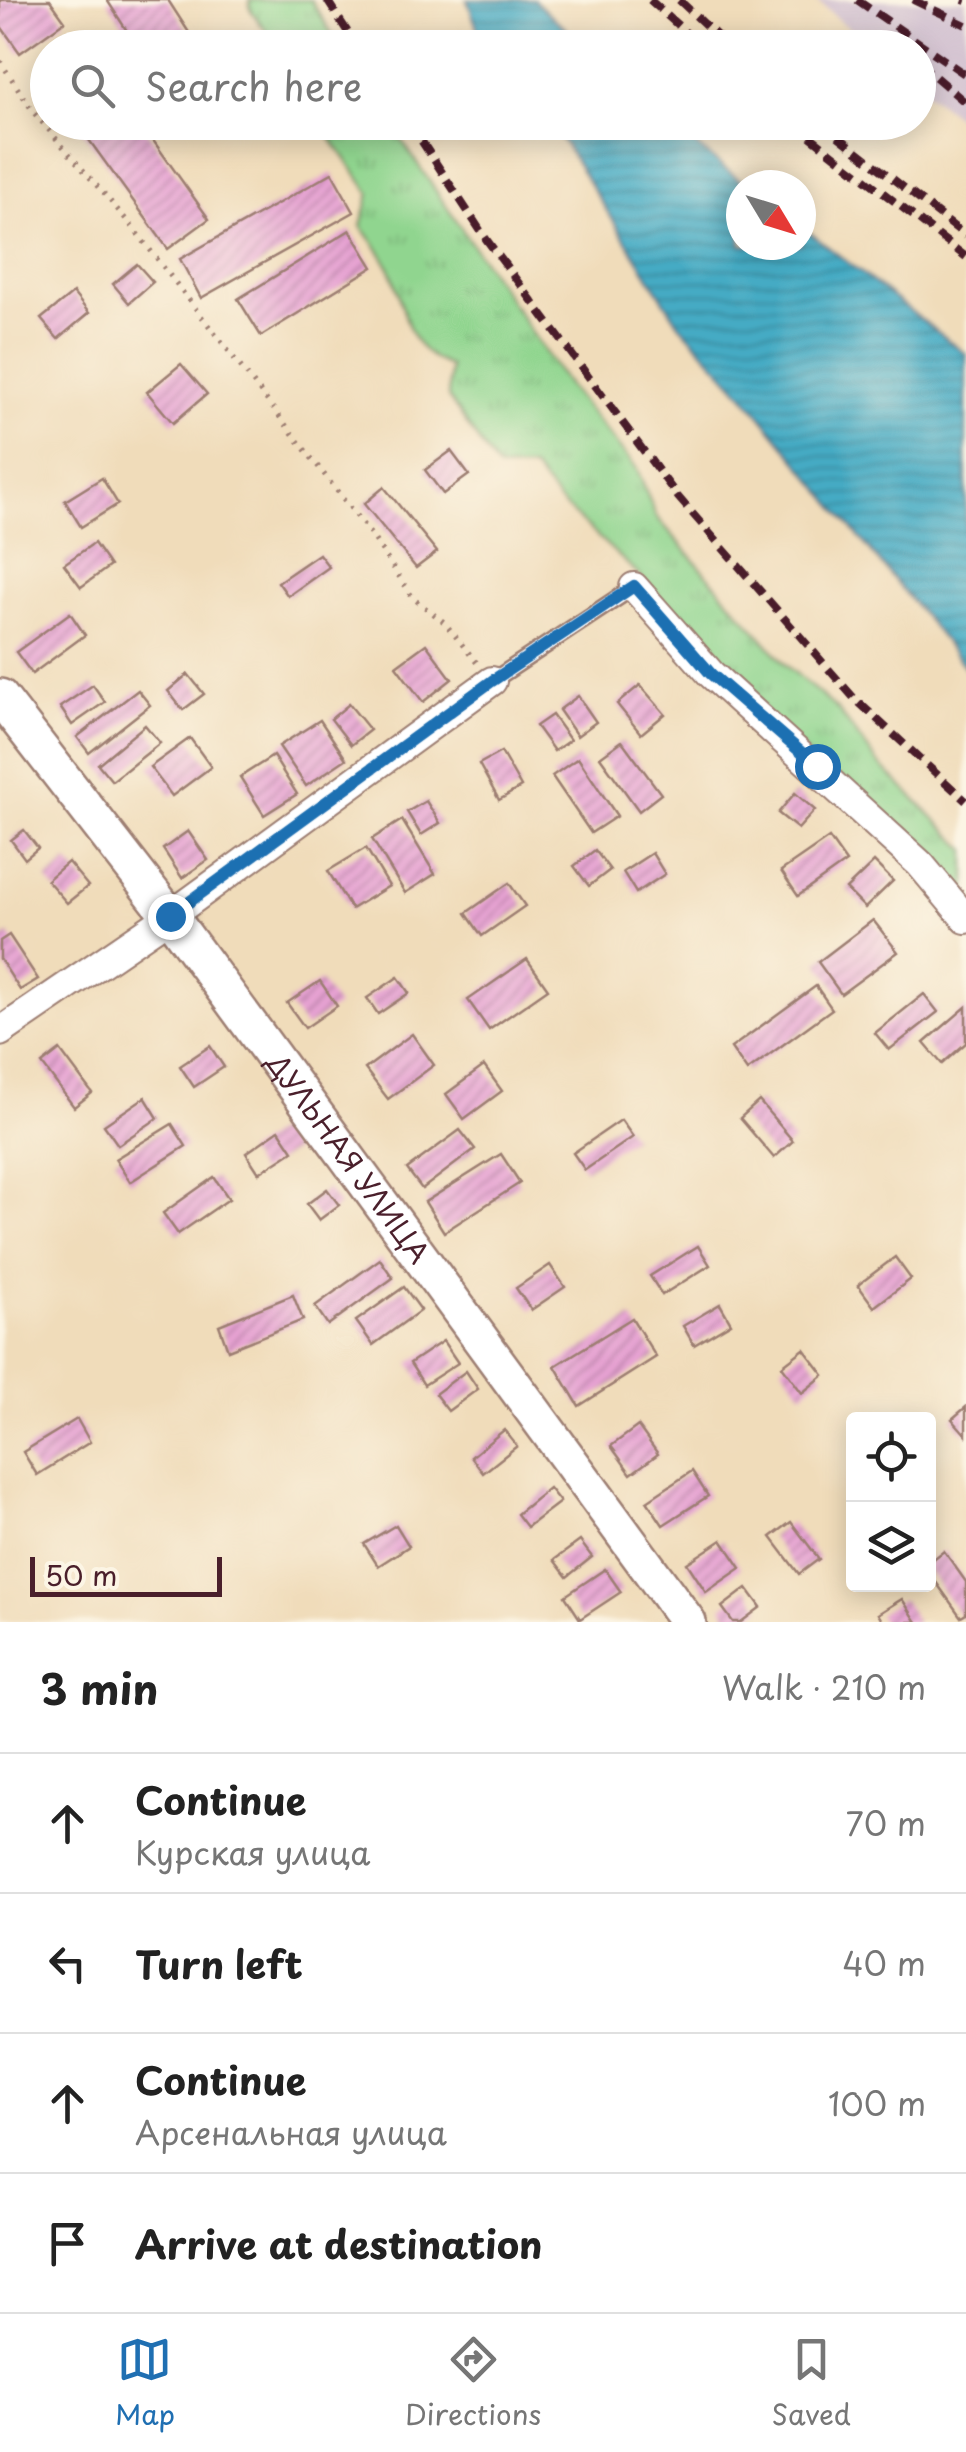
<!DOCTYPE html>
<html lang="en">
<head>
<meta charset="utf-8">
<style>
  body { margin:0; font-family:"Playpen Sans",sans-serif; background:#f2f2f2; color:#222 }
  .controls { position:absolute; right:30px; bottom:30px; display:grid; overflow:hidden; border-radius:10px; box-shadow:0 5px 25px #0003 }
  .controls button { width:90px; height:90px; display:grid; place-items:center; padding:0; border:0; border-bottom:2px solid #e0e0e0; background:#fff; color:#222; font:50px sans-serif }
  .compass { position:absolute; left:726px; top:170px; width:90px; height:90px; border-radius:50%; background:#fff; box-shadow:0 5px 25px #0003; rotate:128deg }
  .scale { position:absolute; left:30px; bottom:25px; width:192px; box-sizing:border-box; padding-left:10px; border:5px solid #4a1f2b; border-top:0; font-size:28px; line-height:35px; white-space:nowrap; color:#4a1f2b; -webkit-text-stroke:8px #fcf5e5; paint-order:stroke }
  .stop { position:absolute; width:30px; height:30px; margin:-22px; border:8px solid #1f6fb2; border-radius:50%; background:#fff }
  .stop.end { background:#1f6fb2; border-color:#fff; box-shadow:0 2px 10px #0008 }
  .list { margin:0; padding:0; list-style:none }
  h2 { display:flex; justify-content:space-between; align-items:center; height:130px; margin:0; padding:0 40px; font-size:42px }
  h2 small { font-size:32px; font-weight:400; color:#767676 }
  .list li { display:grid; grid-template-columns:65px 1fr auto; gap:30px; align-items:center; box-sizing:border-box; height:140px; padding:0 40px; border-top:2px solid #e0e0e0 }
  .list b { display:block; font-size:38px; white-space:nowrap }
  .list p { margin:0; font-size:32px; white-space:nowrap; color:#767676 }
  .list em { font-size:32px; font-style:normal; color:#767676 }
  .icon { flex:none; width:55px; height:55px; fill:none; stroke:currentColor; stroke-width:2; stroke-linecap:round; stroke-linejoin:round }
  .map { position:relative; flex:none; width:966px; height:1622px; overflow:hidden }
  .search { position:absolute; background:#fff; box-shadow:0 5px 25px #0003; left:30px; right:30px; top:30px; height:110px; display:flex; align-items:center; gap:25px; box-sizing:border-box; padding:0 35px; border-radius:55px; color:#767676; font-size:38px }
  .sheet { height:690px; background:#fff }
  nav { display:flex; justify-content:space-around; align-items:center; box-sizing:border-box; height:140px; border-top:2px solid #e0e0e0; background:#fff; font-size:28px; color:#767676 }
  nav a { display:grid; justify-items:center; gap:5px }
  nav .on { color:#1f6fb2 }
  .map>svg:first-child { display:block }
  .railway { fill:#cfbdcf }
  .grass { fill:url(#grass-tufts); stroke:#6d7a5d; stroke-width:2.5 }
  .water { fill:url(#water-rules); stroke:#476578; stroke-width:2.5 }
  .building { fill:url(#building-hatch) }
  .lines { fill:none; stroke-linecap:round; stroke-linejoin:round }
  .service-casing { stroke:#9d7e72; stroke-width:19 }
  .minor-casing { stroke:#9d7e72; stroke-width:32 }
  .tertiary-casing { stroke:#9d7e72; stroke-width:40 }
  .path { stroke:#9d7e72; stroke-width:5; stroke-dasharray:2.5 8; stroke-linecap:butt }
  .service { stroke:#fff; stroke-width:14 }
  .minor { stroke:#fff; stroke-width:28 }
  .tertiary { stroke:#fff; stroke-width:35 }
  .rail { stroke:#4a1f2b; stroke-width:8; stroke-dasharray:15 8; stroke-linecap:butt }
  .route { stroke:#1f6fb2; stroke-width:12 }
  .labels { text-anchor:middle; stroke-width:9; stroke-linejoin:round; paint-order:stroke }
  .street-label { font-size:28px; fill:#4a1f2b; stroke:#fcf5e5 }
</style>
</head>
<body>
<div class="map">
<svg width="966" height="1622" viewBox="0 0 966 1622">
  <defs>
    <pattern id="grass-tufts" width="24" height="20" patternUnits="userSpaceOnUse" patternTransform="scale(2.5)"><rect width="24" height="20" fill="#90d58f"/><path d="M3 7l-1-3M5 7V3M7 7l1-3M15 17l-1-3M17 17v-4M19 17l1-3" fill="none" stroke="#7eb67c"/></pattern>
    <pattern id="water-rules" width="6" height="5" patternUnits="userSpaceOnUse" patternTransform="scale(2.5)"><rect width="6" height="5" fill="#44abc4"/><path d="M0 2.5h6" fill="none" stroke="#3b8b9f"/></pattern>
    <pattern id="building-hatch" width="6" height="6" patternUnits="userSpaceOnUse" patternTransform="scale(2.5)"><rect width="6" height="6" fill="#e6a2d2"/><path d="M-1 1l2-2M0 6l6-6M5 7l2-2" fill="none" stroke="#bc83ab"/></pattern>
  </defs>
  <rect width="100%" height="100%" fill="#fcf5e5"/>
  <filter id="ink" filterUnits="userSpaceOnUse"><feTurbulence type="fractalNoise" baseFrequency=".01" numOctaves="2"/><feDisplacementMap in="SourceGraphic" scale="20" xChannelSelector="R" yChannelSelector="G"/><feConvolveMatrix kernelMatrix="1 2 1 2 8 2 1 2 1" color-interpolation-filters="sRGB"/></filter>
  <filter id="wash" filterUnits="userSpaceOnUse"><feTurbulence type="fractalNoise" baseFrequency=".0048" numOctaves="4" result="noise"/><feDisplacementMap in="SourceGraphic" scale="40" xChannelSelector="R" yChannelSelector="G"/><feGaussianBlur stdDeviation="2.25" result="paint"/><feColorMatrix in="noise" values="0 0 0 0 0 0 0 0 0 0 0 0 0 0 0 0 0 1.4 0 .05"/><feComposite in="paint" operator="in"/></filter>
  <g filter="url(#wash)">
    <rect width="100%" height="100%" fill="#f0dcba"/>
    <!-- railway -->
    <path class="railway" d="M816 0H966V123L919 87 918 48 871 47Z"/>
    <!-- grass -->
    <g class="grass">
      <path d="M250 0H311L340 47H278L250 9Z"/>
      <path d="M320 123H390L568 386 637 469 656 516 786 665 838 710 878 763 966 849V904L716 668 635 571 559 501 532 468 498 469 448 397 450 366C400 348 408 306 388 265 381 251 370 238 361 226L370 193Z"/>
    </g>
    <!-- water -->
    <g class="water">
      <path d="M467 0H534L586 47H484Z"/>
      <path d="M551 123H667L747 185H741V245H801V226L966 354V668L737 387 679 324Z"/>
    </g>
    <g id="blocks">
      <!-- building -->
      <g class="building">
        <path d="M0 0H50L65 21 20 53 0 25Z"/>
        <path d="M107 0H168L199 48H138Z"/>
        <path d="M76 122H140L209 219 168 249Z"/>
        <path d="M332 173 354 212 201 298 180 259Z"/>
        <path d="M350 230 373 267 261 336 238 299Z"/>
        <path d="M137 264 153 282 129 303 113 284Z"/>
        <path d="M73 293 89 313 58 339 41 319Z"/>
        <path d="M181 364 207 394 173 423 147 392Z"/>
        <path d="M451 451 469 475 443 494 425 470Z"/>
        <path d="M102 478 118 504 81 527 65 501Z"/>
        <path d="M384 487 437 552 416 568 364 504Z"/>
        <path d="M94 543 110 566 81 587 64 564Z"/>
        <path d="M319 554 329 567 288 596 278 582Z"/>
        <path d="M70 613 85 635 32 674 16 652Z"/>
        <path d="M426 644 452 679 423 702 396 666Z"/>
        <path d="M188 674 204 694 183 710 168 691Z"/>
        <path d="M93 685 105 702 72 725 60 707Z"/>
        <path d="M640 685 665 714 641 734 617 704Z"/>
        <path d="M138 690 150 705 89 753 77 737Z"/>
        <path d="M578 696 596 722 577 736 559 710Z"/>
        <path d="M349 704 370 730 351 745 331 719Z"/>
        <path d="M552 715 570 740 554 751 536 726Z"/>
        <path d="M320 720 346 759 306 786 279 746Z"/>
        <path d="M145 725 160 743 112 781 98 764Z"/>
        <path d="M190 738 211 767 172 796 150 767Z"/>
        <path d="M622 741 661 794 639 811 600 757Z"/>
        <path d="M501 752 521 787 499 800 479 764Z"/>
        <path d="M273 756 297 794 264 815 240 777Z"/>
        <path d="M578 758 617 816 591 833 552 776Z"/>
        <path d="M795 793 815 810 798 829 778 813Z"/>
        <path d="M426 801 440 823 421 835 407 812Z"/>
        <path d="M402 820 435 874 405 893 372 839Z"/>
        <path d="M24 830 38 848 25 859 11 840Z"/>
        <path d="M188 831 208 860 182 878 163 849Z"/>
        <path d="M829 838 846 862 798 896 781 871Z"/>
        <path d="M366 848 389 886 351 909 328 871Z"/>
        <path d="M595 850 610 870 589 886 574 866Z"/>
        <path d="M652 853 665 874 636 893 623 872Z"/>
        <path d="M68 862 88 886 67 903 47 880Z"/>
        <path d="M874 862 893 881 865 908 846 889Z"/>
        <path d="M509 883 525 906 482 936 466 913Z"/>
        <path d="M873 920 898 952 841 994 818 962Z"/>
        <path d="M9 935 38 979 20 990 0 959V941Z"/>
        <path d="M527 959 548 989 489 1030 468 1000Z"/>
        <path d="M398 977 409 993 378 1014 367 998Z"/>
        <path d="M320 981 337 1006 305 1028 287 1003Z"/>
        <path d="M816 986 832 1009 747 1071 731 1048Z"/>
        <path d="M924 994 938 1012 889 1050 875 1033Z"/>
        <path d="M966 1007V1043L942 1064 924 1043Z"/>
        <path d="M412 1034 434 1065 388 1099 365 1069Z"/>
        <path d="M210 1046 224 1067 194 1087 180 1066Z"/>
        <path d="M60 1050 92 1093 74 1107 42 1064Z"/>
        <path d="M484 1066 502 1091 464 1119 446 1094Z"/>
        <path d="M145 1097 158 1118 118 1145 104 1125Z"/>
        <path d="M759 1101 793 1141 774 1158 740 1118Z"/>
        <path d="M621 1120 633 1137 585 1170 573 1153Z"/>
        <path d="M172 1124 186 1146 130 1182 115 1159Z"/>
        <path d="M279 1130 293 1151 259 1173 246 1153Z"/>
        <path d="M460 1130 475 1149 422 1189 407 1169Z"/>
        <path d="M501 1154 520 1183 444 1232 425 1202Z"/>
        <path d="M214 1177 229 1199 178 1234 163 1213Z"/>
        <path d="M327 1189 339 1205 319 1220 307 1204Z"/>
        <path d="M698 1246 710 1265 662 1295 650 1276Z"/>
        <path d="M895 1257 911 1279 874 1307 858 1285Z"/>
        <path d="M380 1259 393 1278 328 1325 315 1306Z"/>
        <path d="M550 1265 565 1287 531 1310 516 1288Z"/>
        <path d="M404 1287 421 1310 373 1345 356 1321Z"/>
        <path d="M293 1295 303 1320 228 1350 219 1325Z"/>
        <path d="M720 1304 731 1323 694 1345 683 1326Z"/>
        <path d="M632 1318 656 1357 579 1406 555 1366Z"/>
        <path d="M443 1341 458 1363 424 1385 410 1363Z"/>
        <path d="M804 1349 824 1375 802 1393 782 1366Z"/>
        <path d="M466 1371 478 1389 448 1411 435 1394Z"/>
        <path d="M966 1407V1435L952 1419Z"/>
        <path d="M77 1419 90 1442 37 1475 23 1452Z"/>
        <path d="M638 1426 658 1454 631 1474 611 1446Z"/>
        <path d="M504 1430 517 1446 483 1473 471 1457Z"/>
        <path d="M692 1471 708 1496 663 1525 647 1501Z"/>
        <path d="M549 1488 560 1502 527 1527 517 1514Z"/>
        <path d="M791 1522 819 1559 799 1574 771 1537Z"/>
        <path d="M396 1525 409 1546 378 1566 364 1544Z"/>
        <path d="M722 1540 741 1568 706 1592 687 1563Z"/>
        <path d="M580 1541 592 1557 567 1577 554 1560Z"/>
        <path d="M944 1551 966 1582V1614L961 1617 928 1571V1563Z"/>
        <path d="M605 1569 621 1592 580 1619 565 1596Z"/>
        <path d="M747 1588 761 1607 741 1622H733L722 1607Z"/>
        <path d="M902 1599 917 1622H883L878 1614Z"/>
      </g>
    </g>
  </g>
  <g filter="url(#ink)">
    <use href="#blocks" fill-opacity="0" stroke="#9d7e72" stroke-width="2.5"/>
    <g class="lines">
      <defs>
        <path id="service" d="M492 681 634 587"/>
        <g id="minor">
          <path d="M634 587 711 674 920 864 966 919"/>
          <path d="M0 1032 170 916 492 681"/>
        </g>
        <g id="tertiary">
          <path id="s1" d="M0 697 170 916 688 1622"/>
        </g>
      </defs>
      <!-- service casing -->
      <use href="#service" class="service-casing"/>
      <!-- minor casing -->
      <use href="#minor" class="minor-casing"/>
      <!-- tertiary casing -->
      <use href="#tertiary" class="tertiary-casing"/>
      <!-- path -->
      <path class="path" d="M0 61 34 113 130 224 372 536 414 599 444 622 477 663"/>
      <!-- service -->
      <use href="#service" class="service"/>
      <!-- minor -->
      <use href="#minor" class="minor"/>
      <!-- tertiary -->
      <use href="#tertiary" class="tertiary"/>
      <!-- rail -->
      <g class="rail">
        <path d="M327 0 358 48"/>
        <path d="M650 0 703 48"/>
        <path d="M679 0 730 48"/>
        <path d="M857 0 966 75"/>
        <path d="M913 0 966 25"/>
        <path d="M963 0 966 1"/>
        <path d="M918 62 966 103"/>
        <path d="M409 122 486 239 678 497 854 698 966 801"/>
        <path d="M792 122 966 257"/>
        <path d="M820 122 966 236"/>
      </g>
    </g>
  </g>
  <g class="lines" filter="url(#ink)">
    <!-- route -->
    <path class="route" d="M170 916 492 681 634 586 711 674 817 766"/>
  </g>
  <g class="labels">
    <!-- street labels -->
    <g class="street-label">
      <text dy="10" stroke="none"><textPath href="#s1" startOffset="578">ДУЛЬНАЯ УЛИЦА</textPath></text>
    </g>
  </g>
</svg>
<div class="controls">
<button><svg class="icon" aria-label="locate" viewBox="0 0 24 24"><circle cx="12" cy="12" r="6"/><path d="M12 2v4M12 18v4M2 12h4M18 12h4"/></svg></button>
<button><svg class="icon" aria-label="layers" viewBox="0 0 24 24"><path d="M12 4l9 5-9 5-9-5zM3 14l9 5 9-5"/></svg></button>
</div>
<svg class="compass" viewBox="-18 -18 36 36"><path d="M0-13l5 13h-10z" fill="#e53935"/><path d="M0 13l5-13h-10z" fill="#767676"/></svg>
<div class="scale">50 m</div>
<div class="stop" style="left:817px;top:766px"></div>
<div class="stop end" style="left:170px;top:916px"></div>
<div class="search"><svg class="icon" aria-label="search" viewBox="0 0 24 24"><circle cx="10" cy="10" r="6"/><path d="M15 15l6 6"/></svg>Search here</div>
</div>
<section class="sheet">
<h2>3 min<small>Walk · 210 m</small></h2>
<ul class="list">
<li><svg class="icon" aria-label="ahead" viewBox="0 0 24 24"><path d="M12 20V5M6 11l6-6 6 6"/></svg><div><b>Continue</b><p>Курская улица</p></div><em>70 m</em></li>
<li><svg class="icon" aria-label="left" viewBox="0 0 24 24"><path d="M17 20v-9H6M10 6l-5 5 5 5"/></svg><div><b>Turn left</b></div><em>40 m</em></li>
<li><svg class="icon" aria-label="ahead" viewBox="0 0 24 24"><path d="M12 20V5M6 11l6-6 6 6"/></svg><div><b>Continue</b><p>Арсенальная улица</p></div><em>100 m</em></li>
<li><svg class="icon" aria-label="arrive" viewBox="0 0 24 24"><path d="M6 21V4h12l-3 4 3 4H6"/></svg><div><b>Arrive at destination</b></div></li>
</ul>
</section>
<nav>
<a class="on"><svg class="icon" aria-label="map" viewBox="0 0 24 24"><path d="M3 6l6-2 6 2 6-2v14l-6 2-6-2-6 2zM9 4v14M15 6v14"/></svg>Map</a>
<a><svg class="icon" aria-label="directions" viewBox="0 0 24 24"><path d="M12 3l9 9-9 9-9-9zM9 14v-3h6M13 9l2 2-2 2"/></svg>Directions</a>
<a><svg class="icon" aria-label="saved" viewBox="0 0 24 24"><path d="M7 4h10v16l-5-4-5 4z"/></svg>Saved</a>
</nav>
</body>
</html>
